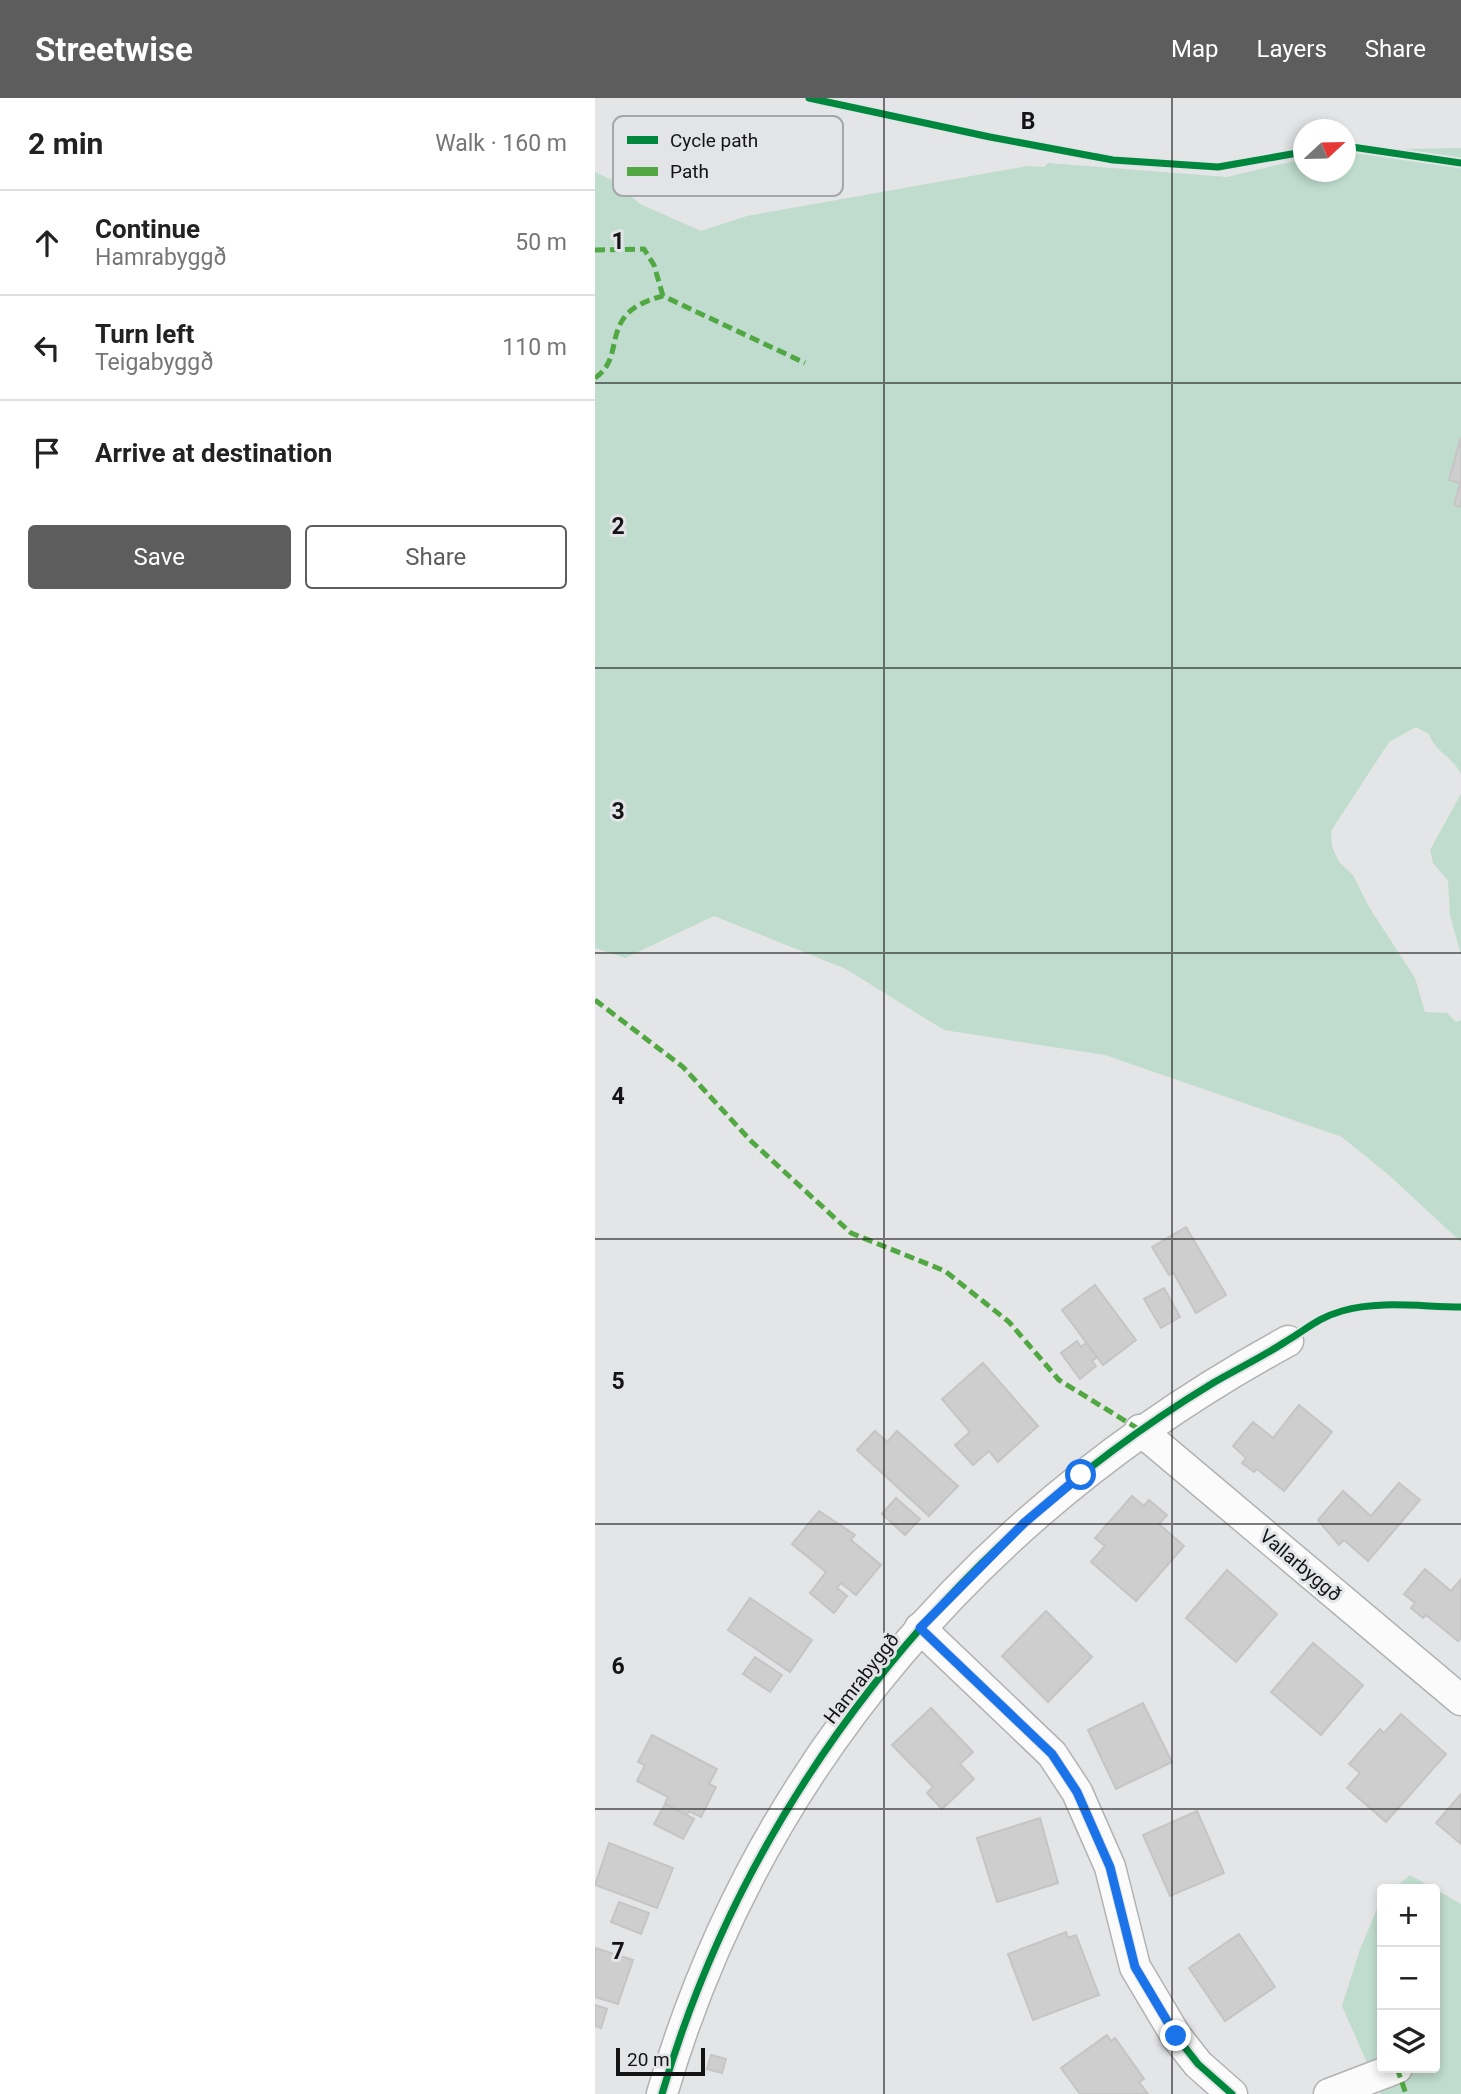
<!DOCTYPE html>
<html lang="en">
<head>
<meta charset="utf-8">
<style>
  body { margin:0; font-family:Roboto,sans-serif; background:#f2f2f2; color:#222 }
  .controls { position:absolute; right:21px; bottom:21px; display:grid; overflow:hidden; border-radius:7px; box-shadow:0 4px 10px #0003 }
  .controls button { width:63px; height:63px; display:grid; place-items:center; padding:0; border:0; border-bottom:2px solid #e0e0e0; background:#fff; color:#222; font:35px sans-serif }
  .compass { position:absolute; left:698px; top:21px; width:63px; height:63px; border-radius:50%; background:#fff; box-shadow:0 4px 10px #0003; rotate:68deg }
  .scale { position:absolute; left:21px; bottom:18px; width:89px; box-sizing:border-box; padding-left:7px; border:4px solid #141415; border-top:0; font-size:19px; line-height:24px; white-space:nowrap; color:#141415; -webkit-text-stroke:5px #e3e4e7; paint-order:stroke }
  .stop { position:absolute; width:21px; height:21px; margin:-16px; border:5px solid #1a73e8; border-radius:50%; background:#fff }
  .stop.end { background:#1a73e8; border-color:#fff; box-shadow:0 2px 7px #0008 }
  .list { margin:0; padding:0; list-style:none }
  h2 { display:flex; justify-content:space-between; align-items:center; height:91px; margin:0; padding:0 28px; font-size:30px }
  h2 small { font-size:23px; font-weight:400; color:#767676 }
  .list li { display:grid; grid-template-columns:46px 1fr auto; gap:21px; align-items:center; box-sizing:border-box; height:105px; padding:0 28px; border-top:2px solid #e0e0e0 }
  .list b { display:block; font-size:26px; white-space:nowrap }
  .list p { margin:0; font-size:23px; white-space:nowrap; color:#767676 }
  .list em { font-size:23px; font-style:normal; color:#767676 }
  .actions { display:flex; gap:14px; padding:21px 28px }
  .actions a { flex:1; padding:16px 0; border:2px solid #5d5d5e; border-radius:7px; text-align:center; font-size:24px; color:#5d5d5e }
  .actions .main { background:#5d5d5e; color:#fff }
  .icon { flex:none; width:38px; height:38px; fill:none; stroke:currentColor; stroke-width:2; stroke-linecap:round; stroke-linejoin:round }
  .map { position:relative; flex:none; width:866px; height:1996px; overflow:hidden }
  header { display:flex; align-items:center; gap:42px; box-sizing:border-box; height:98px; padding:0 35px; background:#5d5d5e; color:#fff }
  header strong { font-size:33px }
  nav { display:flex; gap:38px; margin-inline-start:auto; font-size:24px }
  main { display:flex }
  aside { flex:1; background:#fff }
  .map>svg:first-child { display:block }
  .green { fill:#bfdcce }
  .building { fill:#cececf; stroke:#c5c5c6; stroke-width:2 }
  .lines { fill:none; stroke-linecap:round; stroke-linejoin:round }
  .street-casing { stroke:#b1b2b3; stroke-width:33 }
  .street { stroke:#fbfbfb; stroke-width:30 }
  .quiet { stroke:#51a842; stroke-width:5; stroke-dasharray:10 5; stroke-linecap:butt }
  .cycleway-casing { stroke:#e3e4e7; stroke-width:11 }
  .cycleway { stroke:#00873e; stroke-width:7 }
  .route { stroke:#1a73e8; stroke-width:9 }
  .grid { fill:none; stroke:#141415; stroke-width:2; stroke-opacity:0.55 }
  .labels { text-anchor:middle; stroke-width:6; stroke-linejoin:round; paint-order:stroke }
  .street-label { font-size:19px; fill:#141415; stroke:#e3e4e7 }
  .key { fill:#e3e4e7; stroke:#a5a6a8; stroke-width:2 }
  .key-label { font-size:19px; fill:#141415 }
  .grid-label { font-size:23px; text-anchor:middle; font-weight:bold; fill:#141415; stroke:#e3e4e7; stroke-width:6; stroke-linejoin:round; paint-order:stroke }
</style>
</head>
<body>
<header>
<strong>Streetwise</strong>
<nav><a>Map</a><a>Layers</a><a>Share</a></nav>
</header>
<main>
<aside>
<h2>2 min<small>Walk · 160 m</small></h2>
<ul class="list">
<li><svg class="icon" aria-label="ahead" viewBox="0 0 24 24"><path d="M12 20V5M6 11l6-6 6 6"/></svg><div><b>Continue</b><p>Hamrabyggð</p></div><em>50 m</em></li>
<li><svg class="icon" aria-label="left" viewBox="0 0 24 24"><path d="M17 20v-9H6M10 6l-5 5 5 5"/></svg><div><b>Turn left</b><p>Teigabyggð</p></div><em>110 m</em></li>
<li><svg class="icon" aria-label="arrive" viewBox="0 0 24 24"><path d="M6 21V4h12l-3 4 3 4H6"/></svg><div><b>Arrive at destination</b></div></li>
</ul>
<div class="actions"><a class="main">Save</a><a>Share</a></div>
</aside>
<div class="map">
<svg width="866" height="1996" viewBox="0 0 866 1996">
  <rect width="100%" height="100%" fill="#e4e5e6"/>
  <!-- green -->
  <g class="green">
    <path d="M866 50V676C858 659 840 654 834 636L821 629 794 644 736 733 737 749 744 764 758 777 774 809 820 880 830 914 852 915 861 924 866 922V1144L796 1079 747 1039 510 957 349 932 251 871 119 818 30 860 0 850V74L17 82 45 106 106 133 152 118 433 68 449 69 453 65 632 79 708 61V74H750L751 52Z"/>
    <path d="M866 696V857L855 817 853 783 838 765 835 752Z"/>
    <path d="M815 1777 866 1806V1996H786L747 1908 765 1851 787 1800V1970H840V1791H798Z"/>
  </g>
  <!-- building -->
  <g class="building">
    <path d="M866 339V409L859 407 865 385 854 382Z"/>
    <path d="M591 1129 631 1197 601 1215 578 1174 574 1177 557 1149Z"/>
    <path d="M500 1187 541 1242 508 1267 467 1212Z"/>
    <path d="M569 1190 585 1219 566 1230 549 1201Z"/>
    <path d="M482 1243 486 1249 491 1245 502 1259 497 1263 501 1268 485 1281 466 1255Z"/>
    <path d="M388 1265 443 1328 403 1364 394 1353 378 1367 360 1347 375 1334 347 1301Z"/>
    <path d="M704 1307 737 1334 689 1393 662 1371 659 1374 647 1365 651 1360 638 1348 658 1324 678 1340Z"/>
    <path d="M280 1333 292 1344 302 1333 363 1388 334 1418 262 1352Z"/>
    <path d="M804 1385 825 1402 773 1463 749 1442 744 1447 723 1422 748 1393 776 1418Z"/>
    <path d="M537 1398 549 1408 554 1402 572 1417 564 1426 589 1448 541 1503 496 1464 510 1448 500 1440Z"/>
    <path d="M301 1400 325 1421 310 1437 287 1416Z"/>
    <path d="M224 1413 260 1437 256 1442 286 1467 261 1497 246 1485 242 1490 252 1498 239 1515 215 1495 231 1474 197 1446Z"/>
    <path d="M830 1471 856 1493 866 1481V1540L863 1543 831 1517 828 1520 816 1510 820 1505 809 1496Z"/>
    <path d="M632 1472 682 1516 641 1564 591 1520Z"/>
    <path d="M155 1500 217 1542 195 1574 133 1532Z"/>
    <path d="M451 1513 497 1559 453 1604 407 1558Z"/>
    <path d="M718 1545 768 1587 726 1637 676 1594Z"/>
    <path d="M160 1559 187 1577 175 1594 148 1576Z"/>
    <path d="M548 1605 577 1664 521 1691 493 1632Z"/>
    <path d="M336 1610 378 1654 365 1666 379 1681 347 1711 332 1695 338 1689 297 1647Z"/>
    <path d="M806 1616 851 1656 791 1724 752 1690 765 1675 754 1666 785 1631 789 1635Z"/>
    <path d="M57 1637 122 1671 114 1686 121 1689 106 1719 94 1713 92 1717 70 1706 73 1699 42 1683 50 1667 43 1664Z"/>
    <path d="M866 1696V1746L841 1725Z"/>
    <path d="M70 1706 99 1721 88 1741 59 1726Z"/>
    <path d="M602 1713 629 1775 575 1798 548 1737Z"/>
    <path d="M445 1720 463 1785 402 1804 382 1740Z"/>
    <path d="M14 1745 78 1770 62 1810 0 1787Z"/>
    <path d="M24 1804 54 1815 46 1836 16 1824Z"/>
    <path d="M471 1834 473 1840 481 1837 504 1897 438 1922 413 1856Z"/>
    <path d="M644 1836 680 1889 630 1923 594 1870Z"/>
    <path d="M0 1850 38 1862 23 1906 0 1899Z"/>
    <path d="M0 1907 12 1911 6 1930 0 1928Z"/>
    <path d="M512 1937 516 1943 520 1940 549 1981 544 1984 553 1996H485L466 1970Z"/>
    <path d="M116 1957 131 1961 127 1975 112 1971Z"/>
  </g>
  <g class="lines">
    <defs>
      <g id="street">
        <path d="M545 1332 866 1602"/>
        <path d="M325 1530 457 1656 482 1694 515 1769 540 1869 581 1938 603 1966 637 1996"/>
        <path d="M67 1996C164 1664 392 1407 693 1243"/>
        <path d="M734 1996 802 1970"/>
      </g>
    </defs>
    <!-- street casing -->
    <use href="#street" class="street-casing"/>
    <!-- street -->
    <use href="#street" class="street"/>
    <!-- quiet -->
    <g class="quiet">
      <path d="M0 152 49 151 59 167 68 198"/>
      <path d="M0 280C34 257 0 215 68 198L210 265"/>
      <path d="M0 902 88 969 156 1043 256 1135 350 1173 414 1224 464 1282 545 1332"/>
      <path d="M802 1970 811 1996"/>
    </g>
    <defs>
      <g id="cycleway">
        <path d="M214 0 395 39 518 62 623 69 708 54"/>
        <path d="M750 48 866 65"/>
        <path d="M325 1530 457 1656 482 1694 515 1769 540 1869 581 1938 603 1966 637 1996"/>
        <path d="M67 1996C153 1701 356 1444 618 1285 642 1271 667 1259 690 1244 711 1232 722 1220 747 1213 784 1202 828 1209 866 1209"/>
      </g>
    </defs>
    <!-- cycleway casing -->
    <use href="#cycleway" class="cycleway-casing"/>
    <!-- cycleway -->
    <use href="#cycleway" class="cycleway"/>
  </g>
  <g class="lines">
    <!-- route -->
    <path class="route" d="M486 1377 429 1425 325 1530 457 1656 482 1694 515 1769 540 1869 581 1938"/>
  </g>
  <!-- grid -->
  <path class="grid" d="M289 0V1996M577 0V1996M0 285H866M0 570H866M0 855H866M0 1141H866M0 1426H866M0 1711H866"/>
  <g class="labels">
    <!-- street labels -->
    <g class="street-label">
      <text transform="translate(706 1467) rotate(40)" y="7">Vallarbyggð</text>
      <text transform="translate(266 1580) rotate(-52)" y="7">Hamrabyggð</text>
    </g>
  </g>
  <!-- legend -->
  <rect x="18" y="18" width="230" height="80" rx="10" class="key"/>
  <rect x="32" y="38" width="31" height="8" fill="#00873e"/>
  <rect x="32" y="69" width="31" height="9" fill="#51a842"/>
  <g class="key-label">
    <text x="75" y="49">Cycle path</text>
    <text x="75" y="80">Path</text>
  </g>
  <g class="grid-label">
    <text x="433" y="31">B</text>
    <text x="23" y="151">1</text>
    <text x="23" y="436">2</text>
    <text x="23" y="721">3</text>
    <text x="23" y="1006">4</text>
    <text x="23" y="1291">5</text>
    <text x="23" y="1576">6</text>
    <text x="23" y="1861">7</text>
  </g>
</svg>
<div class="controls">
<button>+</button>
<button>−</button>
<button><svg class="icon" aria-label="layers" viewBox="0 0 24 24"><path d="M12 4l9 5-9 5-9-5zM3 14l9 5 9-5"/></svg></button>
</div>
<svg class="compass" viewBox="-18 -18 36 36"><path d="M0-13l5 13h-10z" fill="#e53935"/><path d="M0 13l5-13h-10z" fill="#767676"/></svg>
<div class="scale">20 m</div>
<div class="stop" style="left:486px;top:1377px"></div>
<div class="stop end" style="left:581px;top:1938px"></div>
</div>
</main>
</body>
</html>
